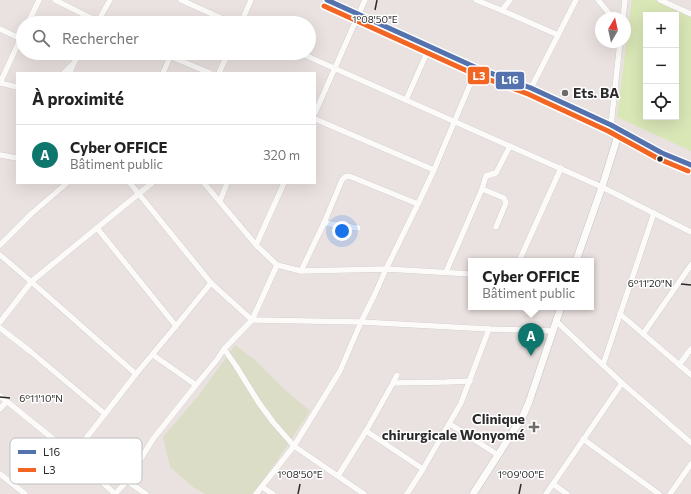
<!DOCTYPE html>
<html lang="fr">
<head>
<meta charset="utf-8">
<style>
  body { margin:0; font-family:Commissioner,sans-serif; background:#f6f6f6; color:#222 }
  .controls { position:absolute; right:12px; top:12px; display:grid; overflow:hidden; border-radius:0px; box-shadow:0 4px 16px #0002 }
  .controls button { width:36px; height:36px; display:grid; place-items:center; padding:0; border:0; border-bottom:1px solid #e0e0e0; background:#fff; color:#222; font:20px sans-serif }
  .compass { position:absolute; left:595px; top:12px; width:36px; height:36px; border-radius:50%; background:#fff; box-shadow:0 4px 16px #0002; rotate:9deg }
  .you { position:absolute; left:342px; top:231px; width:14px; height:14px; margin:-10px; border:3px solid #fff; border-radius:50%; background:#1a73e8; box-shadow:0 0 0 6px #1a73e833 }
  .badge { display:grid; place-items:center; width:26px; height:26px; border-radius:50%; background:#0f766e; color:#fff; font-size:13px; font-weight:700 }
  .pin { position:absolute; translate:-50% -33px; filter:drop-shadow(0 1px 2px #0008) }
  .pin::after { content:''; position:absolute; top:21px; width:14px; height:12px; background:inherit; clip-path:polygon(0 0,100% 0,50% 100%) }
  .popup { position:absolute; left:468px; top:258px; width:126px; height:52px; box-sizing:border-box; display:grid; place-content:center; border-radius:0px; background:#fff; filter:drop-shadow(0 1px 3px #0005); font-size:13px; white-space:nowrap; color:#767676 }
  .popup b { font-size:15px; color:#222 }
  .popup::after { content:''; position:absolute; left:50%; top:100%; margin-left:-8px; border:8px solid transparent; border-top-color:#fff }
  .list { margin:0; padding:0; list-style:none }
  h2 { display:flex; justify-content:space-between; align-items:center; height:52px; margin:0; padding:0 16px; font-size:17px }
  h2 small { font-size:13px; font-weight:400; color:#767676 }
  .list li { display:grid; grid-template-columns:26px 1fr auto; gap:12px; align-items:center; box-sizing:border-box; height:60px; padding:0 16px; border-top:1px solid #e0e0e0 }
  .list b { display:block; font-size:15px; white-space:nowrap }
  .list p { margin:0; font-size:13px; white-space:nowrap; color:#767676 }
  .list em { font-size:13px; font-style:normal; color:#767676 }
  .icon { flex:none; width:22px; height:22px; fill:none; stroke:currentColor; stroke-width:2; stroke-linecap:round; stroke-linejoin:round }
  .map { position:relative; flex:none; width:691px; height:494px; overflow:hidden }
  .search { position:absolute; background:#fff; box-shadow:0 4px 16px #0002; left:16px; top:16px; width:300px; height:44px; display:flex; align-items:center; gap:10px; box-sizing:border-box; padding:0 14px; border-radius:22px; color:#767676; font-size:15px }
  .panel { position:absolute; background:#fff; box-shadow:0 4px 16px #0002; left:16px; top:72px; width:300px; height:112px; border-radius:0px }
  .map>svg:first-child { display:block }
  .green { fill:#d9e6b6; fill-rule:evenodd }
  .cemetery { fill:#dcddc6 }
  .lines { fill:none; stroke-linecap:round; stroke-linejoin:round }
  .minor-casing { stroke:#c3c1c2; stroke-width:6 }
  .tertiary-casing { stroke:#c3c1c2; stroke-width:8 }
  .secondary-casing { stroke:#c3c1c2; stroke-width:8 }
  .minor { stroke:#fcfbfa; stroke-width:5.5 }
  .tertiary { stroke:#fcfbfa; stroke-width:7 }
  .secondary { stroke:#fcfbfa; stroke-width:7 }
  .bus-1-casing { stroke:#fff; stroke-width:8 }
  .bus-2-casing { stroke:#fff; stroke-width:8 }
  .bus-1 { stroke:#5472ae; stroke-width:5 }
  .bus-2 { stroke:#f26522; stroke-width:5 }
  .ticks { fill:none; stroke:#2b2b2b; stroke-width:1.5 }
  .poi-dot { fill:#6e6b6a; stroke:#fff; stroke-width:1.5 }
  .bus-dot { fill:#2b2b2b; stroke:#fff; stroke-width:1.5 }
  .labels { text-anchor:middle; stroke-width:3; stroke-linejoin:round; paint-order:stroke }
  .poi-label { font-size:14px; font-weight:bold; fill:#2b2b2b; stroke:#fff; text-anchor:start }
  .key { fill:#fff; stroke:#bfbfbf; stroke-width:1 }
  .key-label { font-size:11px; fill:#2b2b2b }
  .ticks-label { font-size:10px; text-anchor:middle; fill:#2b2b2b; stroke:#fff; stroke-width:3; stroke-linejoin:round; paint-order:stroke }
  .line-badge { stroke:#fff; stroke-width:1.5 }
  .badge-label { font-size:11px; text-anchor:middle; font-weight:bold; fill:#fff }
</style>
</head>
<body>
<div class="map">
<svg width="691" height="494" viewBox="0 0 691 494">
  <rect width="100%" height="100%" fill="#eae2e0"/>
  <!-- green -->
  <path class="green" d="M632 0H654L691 17V151L617 117ZM646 15H676V117H646Z"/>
  <!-- cemetery -->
  <path class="cemetery" d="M235 345 255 360 283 388 310 411 277 461 253 494H205L193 487 170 467 163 437 199 395Z"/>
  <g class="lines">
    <defs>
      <g id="minor">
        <path d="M55 0 101 23"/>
        <path d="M181 0 232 23"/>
        <path d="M476 0 501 10 558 35"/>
        <path d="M598 0 613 18"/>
        <path d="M660 0 691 14"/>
        <path d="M501 10 503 9 510 0"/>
        <path d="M623 18 625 0"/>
        <path d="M28 23 39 0"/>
        <path d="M97 23 110 0"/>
        <path d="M241 23 251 0"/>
        <path d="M0 29 21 39"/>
        <path d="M162 53 210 73"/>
        <path d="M300 53 602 187 691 232"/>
        <path d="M64 73 72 65"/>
        <path d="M70 73 73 65 79 53"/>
        <path d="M163 73 170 57"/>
        <path d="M219 73 228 53"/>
        <path d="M0 83 23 33"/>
        <path d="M0 83 17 87"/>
        <path d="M531 88 576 0"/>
        <path d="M406 100 430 46"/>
        <path d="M315 113 365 0"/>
        <path d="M315 119 434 170"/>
        <path d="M611 125 620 42"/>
        <path d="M0 155 17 158"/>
        <path d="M130 183 211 283 252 320 361 322 489 329 552 331"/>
        <path d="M204 183 256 245 277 265 301 271 386 269 471 274"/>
        <path d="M482 189 504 198 506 203 496 227"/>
        <path d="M220 201 227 183"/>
        <path d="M324 223 358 228"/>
        <path d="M97 228 176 326"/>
        <path d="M0 245 31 214 67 183"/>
        <path d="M256 245 284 183"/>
        <path d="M0 255C46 294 90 334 136 374"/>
        <path d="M519 261 561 168"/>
        <path d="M301 271 324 223 342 180 345 177 349 176 418 204"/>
        <path d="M446 272 482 189 486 176 496 173 510 146"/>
        <path d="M620 314 691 375"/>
        <path d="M556 321 622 383 691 443"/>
        <path d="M0 322 32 281 152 183"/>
        <path d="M0 328 31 352 105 414"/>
        <path d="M643 334 691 265"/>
        <path d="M224 349 236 366 259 403 273 422 294 446 364 494"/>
        <path d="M153 355 196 385"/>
        <path d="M603 365 654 213"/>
        <path d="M679 365 691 349"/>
        <path d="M393 383 397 375"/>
        <path d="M0 396 73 455 115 494 127 481 153 439 196 385 216 361 224 349 252 320 277 265"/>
        <path d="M0 409 6 402"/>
        <path d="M450 424 498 455"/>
        <path d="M366 431 423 469"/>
        <path d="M583 439 659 494"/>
        <path d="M73 455 105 414 136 374 176 326 211 283"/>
        <path d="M0 474 25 494"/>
        <path d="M338 476 366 431 393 383 446 382 470 381"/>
        <path d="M127 481 146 494"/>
        <path d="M553 484 567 494"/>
        <path d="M262 487 273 494"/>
        <path d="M256 494 294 446 340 371 361 322 375 294 386 269 418 204 434 170 477 68"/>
        <path d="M407 494 423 469 461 403 489 329"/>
        <path d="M546 494 622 383"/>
        <path d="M670 494 691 464"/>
      </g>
      <g id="tertiary">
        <path d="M576 261 602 187 620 129"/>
        <path d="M473 494 523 416 529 402 561 307"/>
      </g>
      <path id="secondary" d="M327 0 477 68 531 88 611 125 662 153 691 165"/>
    </defs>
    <!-- minor casing -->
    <use href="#minor" class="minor-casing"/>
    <!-- tertiary casing -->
    <use href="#tertiary" class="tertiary-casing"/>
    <!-- secondary casing -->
    <use href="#secondary" class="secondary-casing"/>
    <!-- minor -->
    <use href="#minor" class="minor"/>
    <!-- tertiary -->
    <use href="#tertiary" class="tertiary"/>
    <!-- secondary -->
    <use href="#secondary" class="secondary"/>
    <defs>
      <path id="bus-1" d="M327 0 477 68 531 88 611 125 662 153 691 165"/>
      <path id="bus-2" d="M324 6 474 74 528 94 608 131 659 159 688 171"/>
    </defs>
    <!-- bus-1 casing -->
    <use href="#bus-1" class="bus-1-casing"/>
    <!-- bus-2 casing -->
    <use href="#bus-2" class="bus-2-casing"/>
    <!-- bus-1 -->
    <use href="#bus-1" class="bus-1"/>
    <!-- bus-2 -->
    <use href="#bus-2" class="bus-2"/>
  </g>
  <!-- ticks -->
  <path class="ticks" d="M375 10 377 0M681 284 691 285M0 397 10 398M298 494 300 484M519 494 521 484"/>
  <!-- markers -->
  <g class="poi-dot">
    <circle cx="565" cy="93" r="4"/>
    <path d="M532 421h4v4h4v4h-4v4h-4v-4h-4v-4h4z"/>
  </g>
  <circle class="bus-dot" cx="660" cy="159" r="3.5"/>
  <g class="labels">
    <!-- poi labels -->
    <g class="poi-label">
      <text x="573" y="98">Ets. BA</text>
      <text x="525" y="424" text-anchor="end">Clinique<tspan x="525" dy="16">chirurgicale Wonyomé</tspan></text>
    </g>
  </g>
  <!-- legend -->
  <rect x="10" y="438" width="132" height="46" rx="6" class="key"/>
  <rect x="18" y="450" width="18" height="4" fill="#5472ae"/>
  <rect x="18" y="468" width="18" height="4" fill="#f26522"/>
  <g class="key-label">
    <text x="43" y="456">L16</text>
    <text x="43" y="474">L3</text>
  </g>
  <g class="ticks-label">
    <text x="375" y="23">1°08'50"E</text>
    <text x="650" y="287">6°11'20"N</text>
    <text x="41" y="402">6°11'10"N</text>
    <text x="300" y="478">1°08'50"E</text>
    <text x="521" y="478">1°09'00"E</text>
  </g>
  <g class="line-badge">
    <rect x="467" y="66" width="23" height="19" rx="4" fill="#f26522"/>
    <rect x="495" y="71" width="30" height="19" rx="4" fill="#5472ae"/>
  </g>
  <g class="badge-label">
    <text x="479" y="80">L3</text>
    <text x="510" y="84">L16</text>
  </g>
</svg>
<div class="controls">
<button>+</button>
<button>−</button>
<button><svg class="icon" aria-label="locate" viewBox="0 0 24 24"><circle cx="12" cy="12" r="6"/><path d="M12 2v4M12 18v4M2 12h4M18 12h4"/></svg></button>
</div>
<svg class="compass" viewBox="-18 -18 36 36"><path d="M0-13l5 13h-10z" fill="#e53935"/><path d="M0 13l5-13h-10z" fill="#767676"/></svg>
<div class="you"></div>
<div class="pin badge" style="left:531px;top:356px">A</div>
<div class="popup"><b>Cyber OFFICE</b>Bâtiment public</div>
<div class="search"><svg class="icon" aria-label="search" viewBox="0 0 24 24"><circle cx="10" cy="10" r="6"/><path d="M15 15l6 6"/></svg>Rechercher</div>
<section class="panel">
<h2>À proximité<small></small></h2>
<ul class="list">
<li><span class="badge">A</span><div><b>Cyber OFFICE</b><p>Bâtiment public</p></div><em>320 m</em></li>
</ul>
</section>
</div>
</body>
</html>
